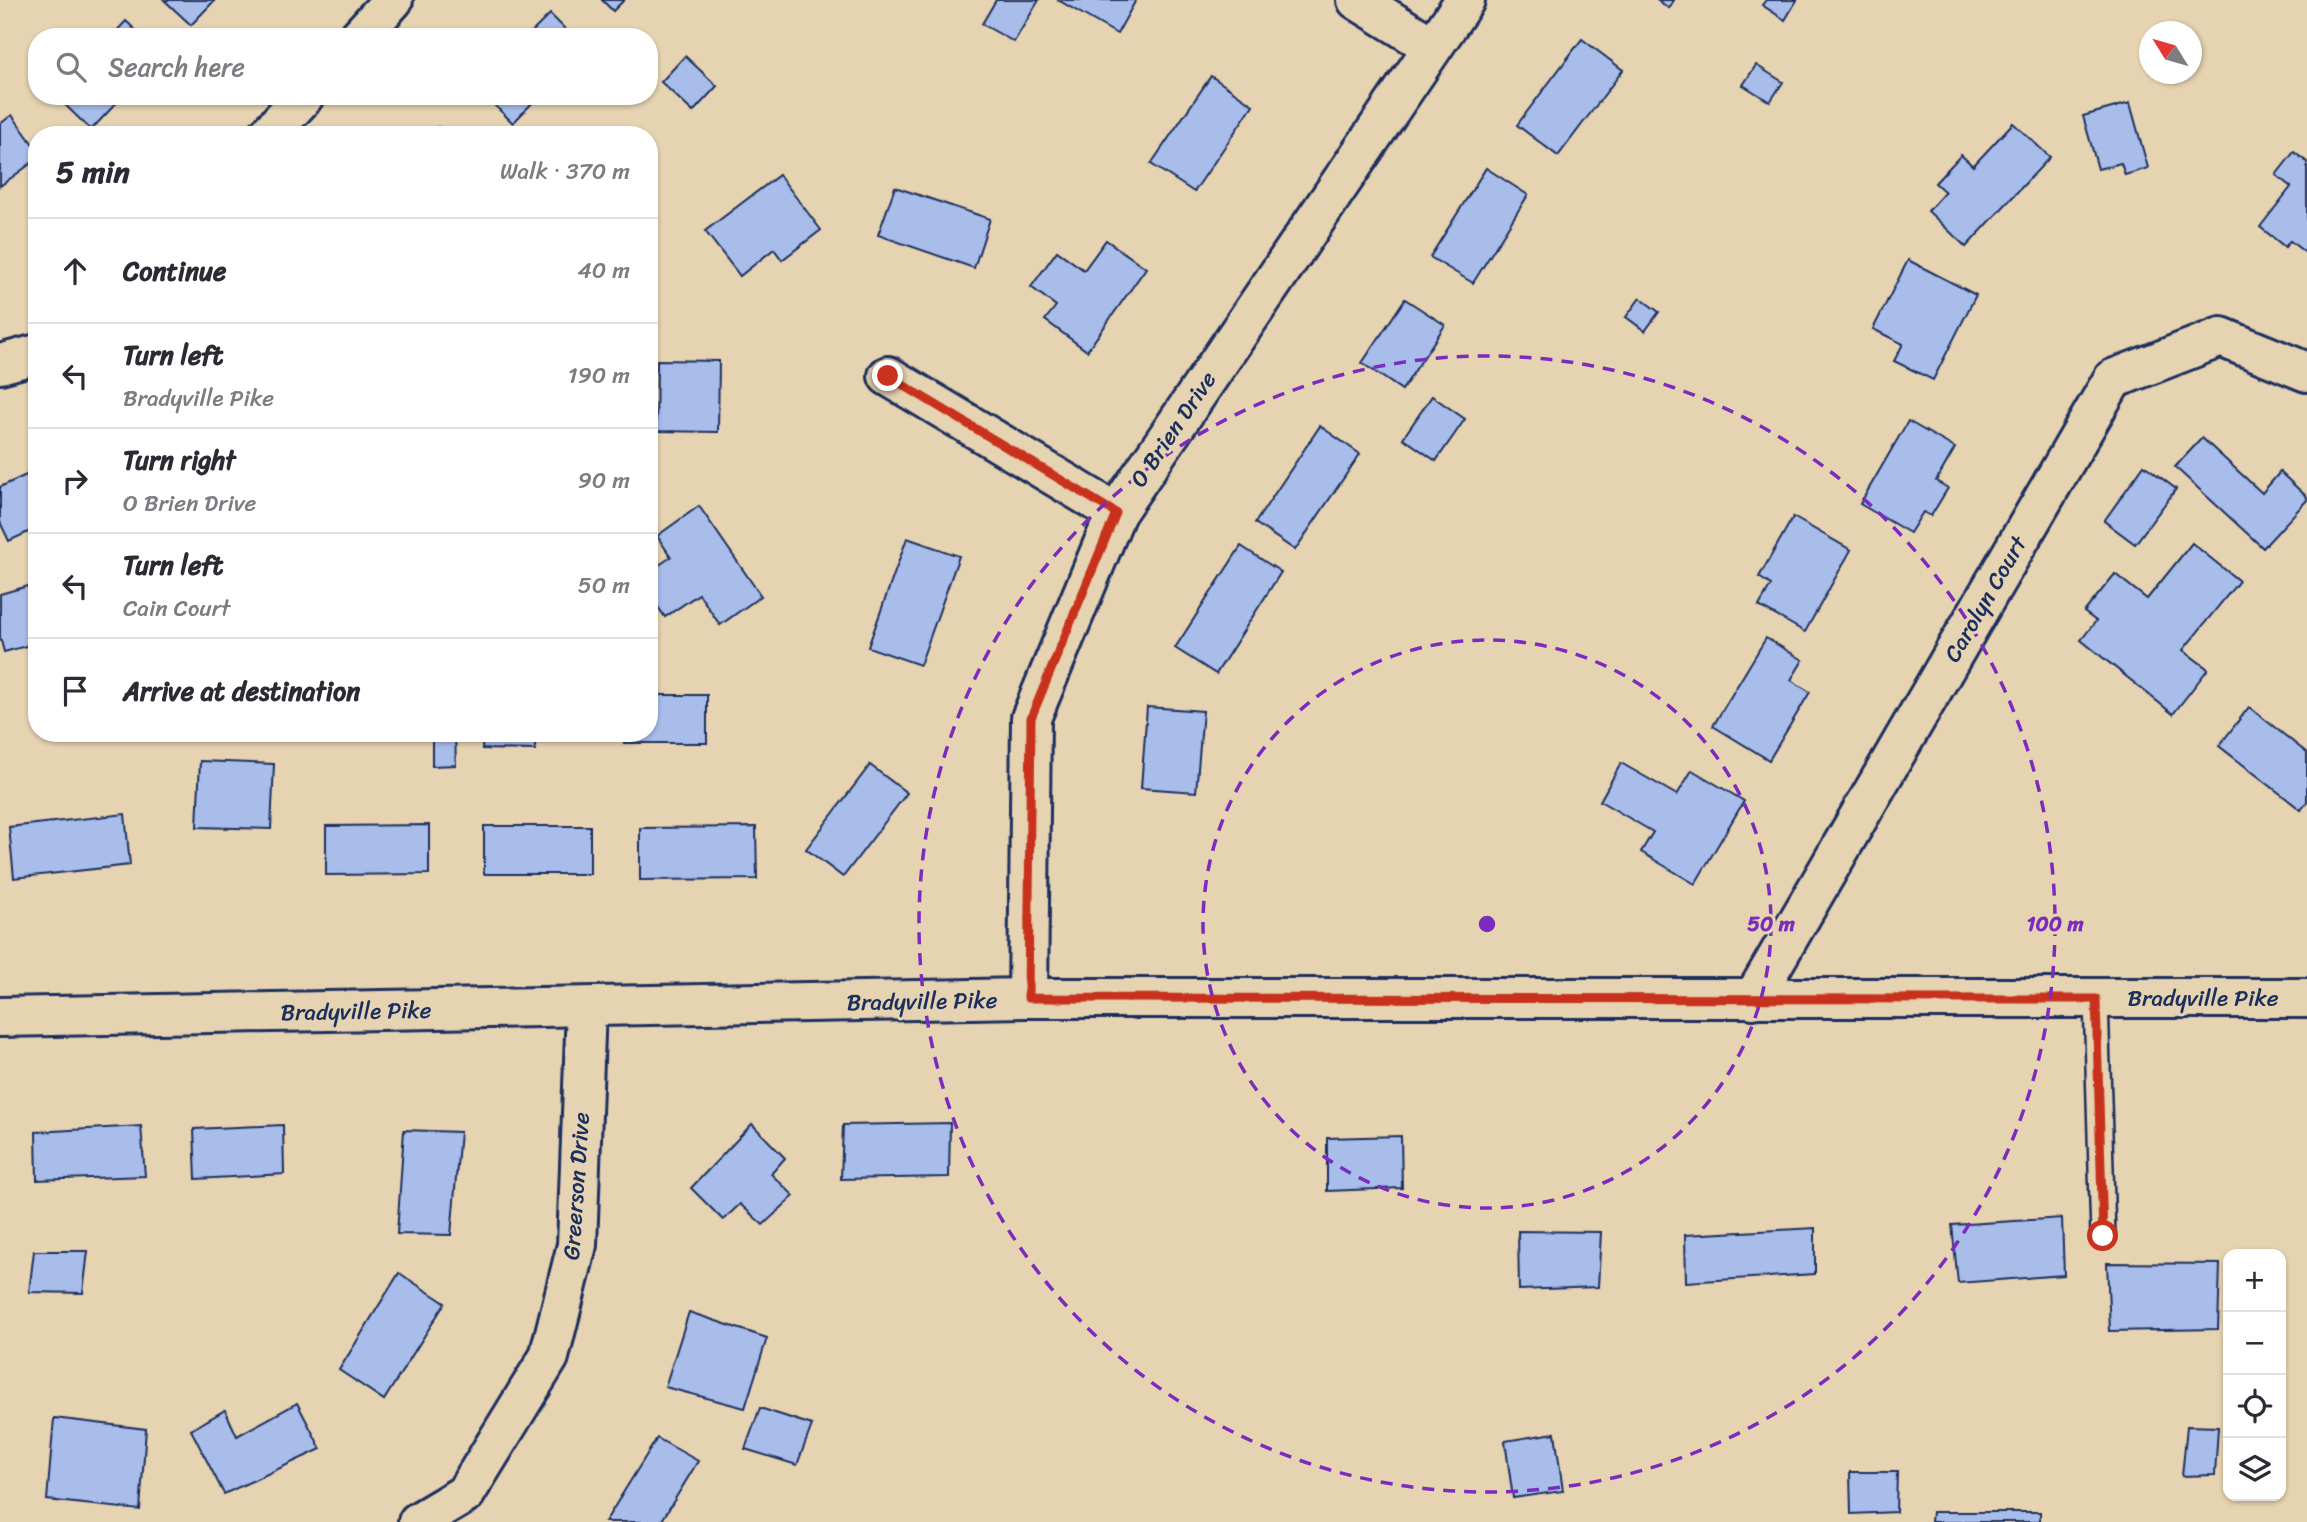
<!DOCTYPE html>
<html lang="en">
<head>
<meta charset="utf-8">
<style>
  body { margin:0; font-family:Sriracha,sans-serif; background:#f2f2f3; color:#2b2b33 }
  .controls { position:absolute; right:21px; bottom:21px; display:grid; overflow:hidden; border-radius:14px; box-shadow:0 2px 5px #0004 }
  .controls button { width:63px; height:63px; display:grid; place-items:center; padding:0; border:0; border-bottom:2px solid #e1e1e2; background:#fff; color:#2b2b33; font:35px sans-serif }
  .compass { position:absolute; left:2139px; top:21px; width:63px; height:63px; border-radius:50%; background:#fff; box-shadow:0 2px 5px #0004; rotate:307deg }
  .stop { position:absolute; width:21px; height:21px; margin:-16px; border:5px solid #c8321e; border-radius:50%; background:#fff }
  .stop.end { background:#c8321e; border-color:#fff; box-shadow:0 2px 7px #0008 }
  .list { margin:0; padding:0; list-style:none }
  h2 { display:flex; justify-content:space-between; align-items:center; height:91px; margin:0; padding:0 28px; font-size:30px }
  h2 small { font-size:23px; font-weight:400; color:#7c7c81 }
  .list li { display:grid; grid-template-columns:46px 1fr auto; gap:21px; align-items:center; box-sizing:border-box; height:105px; padding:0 28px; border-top:2px solid #e1e1e2 }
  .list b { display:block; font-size:26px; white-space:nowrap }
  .list p { margin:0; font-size:23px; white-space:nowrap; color:#7c7c81 }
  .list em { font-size:23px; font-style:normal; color:#7c7c81 }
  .icon { flex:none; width:38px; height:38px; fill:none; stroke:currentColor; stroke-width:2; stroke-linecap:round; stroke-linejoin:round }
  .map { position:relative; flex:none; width:2307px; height:1522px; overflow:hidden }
  .search { position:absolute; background:#fff; box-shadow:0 2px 5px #0004; left:28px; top:28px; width:630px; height:77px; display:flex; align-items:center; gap:18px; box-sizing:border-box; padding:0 24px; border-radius:28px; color:#7c7c81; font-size:26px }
  .panel { position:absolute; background:#fff; box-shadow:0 2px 5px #0004; left:28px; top:126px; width:630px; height:616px; border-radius:28px }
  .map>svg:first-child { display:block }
  .building { fill:#a9bdeb; stroke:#1b2f5e; stroke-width:2 }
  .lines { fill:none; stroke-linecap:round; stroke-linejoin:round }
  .service-casing { stroke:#1b2f5e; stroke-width:28 }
  .minor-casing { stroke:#1b2f5e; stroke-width:44 }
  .secondary-casing { stroke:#1b2f5e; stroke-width:44 }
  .service { stroke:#e6d3b1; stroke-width:23 }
  .minor { stroke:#e6d3b1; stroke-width:38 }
  .secondary { stroke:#e6d3b1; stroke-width:38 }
  .route { stroke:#c8321e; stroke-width:9 }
  .ring { fill:none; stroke:#7b2cbf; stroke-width:3.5; stroke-dasharray:12 9 }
  .labels { text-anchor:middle; stroke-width:6; stroke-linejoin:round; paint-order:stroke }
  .street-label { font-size:23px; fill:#1b2f5e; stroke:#e6d3b1 }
  .centre { fill:#7b2cbf; stroke:#e6d3b1; stroke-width:3.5 }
  .ring-label { font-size:21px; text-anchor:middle; font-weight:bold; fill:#7b2cbf; stroke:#e6d3b1; stroke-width:6; stroke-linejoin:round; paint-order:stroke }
</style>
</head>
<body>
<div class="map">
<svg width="2307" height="1522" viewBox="0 0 2307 1522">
  <rect width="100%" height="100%" fill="#e6d3b1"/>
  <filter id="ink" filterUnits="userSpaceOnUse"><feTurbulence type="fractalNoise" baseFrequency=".0143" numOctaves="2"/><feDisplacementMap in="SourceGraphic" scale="14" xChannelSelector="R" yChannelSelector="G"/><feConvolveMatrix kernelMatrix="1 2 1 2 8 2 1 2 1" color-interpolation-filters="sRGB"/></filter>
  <g filter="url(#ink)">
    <!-- building -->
    <g class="building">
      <path d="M164 0H215L191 25Z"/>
      <path d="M602 0H624L613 11Z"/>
      <path d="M996 0H1039L1014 42 982 24Z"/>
      <path d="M1058 0H1136L1117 34Z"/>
      <path d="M1657 0H1674L1669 8Z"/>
      <path d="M1766 0H1797L1785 20 1762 5Z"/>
      <path d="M550 14 573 37H527Z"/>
      <path d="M126 21 143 37H111Z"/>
      <path d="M1582 39 1623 70 1558 156 1517 125Z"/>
      <path d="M685 56 717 86 693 112 661 82Z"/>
      <path d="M1756 65 1783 82 1770 102 1743 85Z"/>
      <path d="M1211 76 1253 105 1194 192 1151 164Z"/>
      <path d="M56 96H123L91 130Z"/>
      <path d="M485 96H539L513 123Z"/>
      <path d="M2130 103 2148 168 2125 175 2121 163 2098 169 2083 116Z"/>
      <path d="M12 115 37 150V159L0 186V124Z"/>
      <path d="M2013 123 2050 157 1966 247 1928 211 1945 192 1935 183 1961 155 1973 166Z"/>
      <path d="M438 127 446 135H431Z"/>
      <path d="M2294 152 2307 162V254L2290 241 2285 247 2260 227 2291 187 2276 175Z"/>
      <path d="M1486 168 1528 195 1473 283 1430 257Z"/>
      <path d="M779 175 821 230 782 260 774 249 740 276 705 231Z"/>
      <path d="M895 187 990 219 974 268 878 235Z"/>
      <path d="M1106 240 1146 268 1087 351 1045 320 1056 306 1031 287 1057 251 1084 270Z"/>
      <path d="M1908 260 1976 295 1933 380 1894 361 1903 344 1873 329Z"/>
      <path d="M1640 298 1659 312 1645 331 1626 317Z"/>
      <path d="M1405 299 1445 325 1402 390 1362 363Z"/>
      <path d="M657 360 719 361 718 432 656 431Z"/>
      <path d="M1432 396 1465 419 1436 461 1403 438Z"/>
      <path d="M1908 421 1955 448 1936 481 1948 488 1931 516 1923 512 1910 533 1860 504Z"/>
      <path d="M1320 426 1360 454 1295 550 1255 523Z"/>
      <path d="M2202 438 2262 493 2280 472 2307 497V500L2263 548 2175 467Z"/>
      <path d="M2144 465 2176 489 2135 544 2104 521Z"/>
      <path d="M37 470V528L9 541 0 522V487Z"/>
      <path d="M699 506 761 596 720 625 699 594 665 617 649 594V572L671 557 657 536Z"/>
      <path d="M1793 517 1851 550 1805 632 1759 606 1771 585 1759 577Z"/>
      <path d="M907 538 959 556 920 665 868 647Z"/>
      <path d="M2192 543 2239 581 2183 650 2208 669 2173 714 2081 640 2096 621 2084 612 2115 574 2147 599Z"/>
      <path d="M1241 546 1281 572 1216 674 1175 648Z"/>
      <path d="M35 584 37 643 4 652 0 637V594Z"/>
      <path d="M1766 638 1803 660 1791 680 1810 692 1769 760 1713 726Z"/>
      <path d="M649 695H707V743H624V733H649Z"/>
      <path d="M1147 707 1203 711 1196 792 1141 788Z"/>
      <path d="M2249 707 2307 753V802L2301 810 2219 746Z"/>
      <path d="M483 733H535V750L482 749Z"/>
      <path d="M455 734 456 765 432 766V735Z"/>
      <path d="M200 761 274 764 271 829 197 827Z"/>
      <path d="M1621 763 1677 795 1692 770 1744 801 1695 884 1641 852 1653 832 1600 801Z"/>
      <path d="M870 765 907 793 843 877 806 849Z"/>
      <path d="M125 814 130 865 14 878 9 827Z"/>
      <path d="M429 825V874L326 875V826Z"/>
      <rect x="484" y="826" width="106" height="48"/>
      <path d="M756 827 757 879 640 880V828Z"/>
      <path d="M950 1123 949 1177 841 1179 843 1125Z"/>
      <path d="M752 1124 785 1158 771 1174 794 1196 763 1225 740 1204 723 1220 691 1188Z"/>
      <path d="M283 1125 284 1174 196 1179 194 1129Z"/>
      <path d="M141 1126 145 1176 37 1180 36 1132Z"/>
      <path d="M404 1130 460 1132 451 1235 397 1234Z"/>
      <path d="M1401 1136 1402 1188 1327 1191V1138Z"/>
      <path d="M2062 1218 2064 1275 1958 1283 1952 1225Z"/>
      <path d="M1815 1228V1274L1686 1282 1685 1235Z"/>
      <path d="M1518 1231 1601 1232 1598 1287 1519 1290Z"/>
      <path d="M34 1251H88L83 1293 29 1292Z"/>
      <path d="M2107 1263 2220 1264 2218 1329 2110 1331Z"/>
      <path d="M399 1273 445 1303 384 1400 339 1370Z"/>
      <path d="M689 1312 767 1338 745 1408 665 1387Z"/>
      <path d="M297 1403 321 1449 224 1494 191 1430 225 1410 237 1436Z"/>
      <path d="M760 1408 812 1425 797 1465 745 1449Z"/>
      <path d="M54 1418 146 1429 140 1510 47 1500Z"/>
      <path d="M2187 1426 2218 1427 2215 1475 2182 1476Z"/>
      <path d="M1555 1433 1563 1491 1513 1498 1505 1441Z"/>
      <path d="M657 1438 698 1461 661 1522H605Z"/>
      <path d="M1850 1472H1897L1896 1512 1851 1514Z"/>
      <path d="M1932 1512H2040V1522H1931Z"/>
    </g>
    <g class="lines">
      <defs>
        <path id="service" d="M2096 999 2103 1236"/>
        <g id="minor">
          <path d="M1357 0 1432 46"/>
          <path d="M359 37 393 0"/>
          <path d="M268 135 304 96"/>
          <path d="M0 364 37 354"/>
          <path d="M888 376 1116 513"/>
          <path d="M1028 998 1031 718 1116 513 1465 0"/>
          <path d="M1753 999 2113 379 2221 337 2307 372"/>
          <path d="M418 1522 465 1494 549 1357 577 1245 586 1008"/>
        </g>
        <path id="secondary" d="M0 1017 1028 998H2307"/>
      </defs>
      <!-- service casing -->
      <use href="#service" class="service-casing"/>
      <!-- minor casing -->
      <use href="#minor" class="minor-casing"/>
      <!-- secondary casing -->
      <use href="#secondary" class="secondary-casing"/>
      <!-- service -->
      <use href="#service" class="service"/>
      <!-- minor -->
      <use href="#minor" class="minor"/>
      <!-- secondary -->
      <use href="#secondary" class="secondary"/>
    </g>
  </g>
  <g class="lines" filter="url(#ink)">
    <!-- route -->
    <path class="route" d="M888 376 1116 513 1031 718 1028 998 2096 999 2103 1236"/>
  </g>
  <!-- distance rings -->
  <g class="ring">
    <circle cx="1487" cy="924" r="284"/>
    <circle cx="1487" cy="924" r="568"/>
  </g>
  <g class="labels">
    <!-- street labels -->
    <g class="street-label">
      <text transform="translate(1173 429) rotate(-56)" y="8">O Brien Drive</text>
      <text transform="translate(1985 599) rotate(-60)" y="8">Carolyn Court</text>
      <text x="2203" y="1006">Bradyville Pike</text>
      <text transform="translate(922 1001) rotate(-1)" y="8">Bradyville Pike</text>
      <text transform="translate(356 1011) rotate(-1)" y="8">Bradyville Pike</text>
      <text transform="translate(576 1186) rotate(-86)" y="8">Greerson Drive</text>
    </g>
  </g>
  <circle cx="1487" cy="924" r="10" class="centre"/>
  <g class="ring-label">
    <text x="1771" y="931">50 m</text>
    <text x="2055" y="931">100 m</text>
  </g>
</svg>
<div class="controls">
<button>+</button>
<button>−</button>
<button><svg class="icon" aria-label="locate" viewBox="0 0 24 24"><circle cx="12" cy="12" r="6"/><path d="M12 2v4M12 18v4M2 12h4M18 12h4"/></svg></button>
<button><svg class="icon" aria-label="layers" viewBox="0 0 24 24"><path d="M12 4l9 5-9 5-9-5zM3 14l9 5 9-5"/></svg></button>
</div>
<svg class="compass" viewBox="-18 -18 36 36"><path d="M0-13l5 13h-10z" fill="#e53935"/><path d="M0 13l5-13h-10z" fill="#7c7c81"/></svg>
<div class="stop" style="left:2103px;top:1236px"></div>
<div class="stop end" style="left:888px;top:376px"></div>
<div class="search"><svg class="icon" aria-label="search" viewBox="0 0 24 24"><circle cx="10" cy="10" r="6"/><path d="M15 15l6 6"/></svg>Search here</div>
<section class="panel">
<h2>5 min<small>Walk · 370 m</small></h2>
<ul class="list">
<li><svg class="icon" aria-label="ahead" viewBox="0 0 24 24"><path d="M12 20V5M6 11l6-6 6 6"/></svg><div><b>Continue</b></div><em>40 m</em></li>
<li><svg class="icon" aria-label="left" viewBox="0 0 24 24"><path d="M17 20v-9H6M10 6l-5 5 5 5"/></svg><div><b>Turn left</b><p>Bradyville Pike</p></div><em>190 m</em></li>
<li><svg class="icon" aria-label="right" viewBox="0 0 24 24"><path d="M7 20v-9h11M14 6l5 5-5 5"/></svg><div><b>Turn right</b><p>O Brien Drive</p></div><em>90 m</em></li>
<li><svg class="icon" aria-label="left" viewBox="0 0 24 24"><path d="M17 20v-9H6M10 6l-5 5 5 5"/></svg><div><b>Turn left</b><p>Cain Court</p></div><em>50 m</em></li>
<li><svg class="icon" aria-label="arrive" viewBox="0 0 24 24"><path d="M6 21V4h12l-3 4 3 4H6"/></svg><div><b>Arrive at destination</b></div></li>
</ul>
</section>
</div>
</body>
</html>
